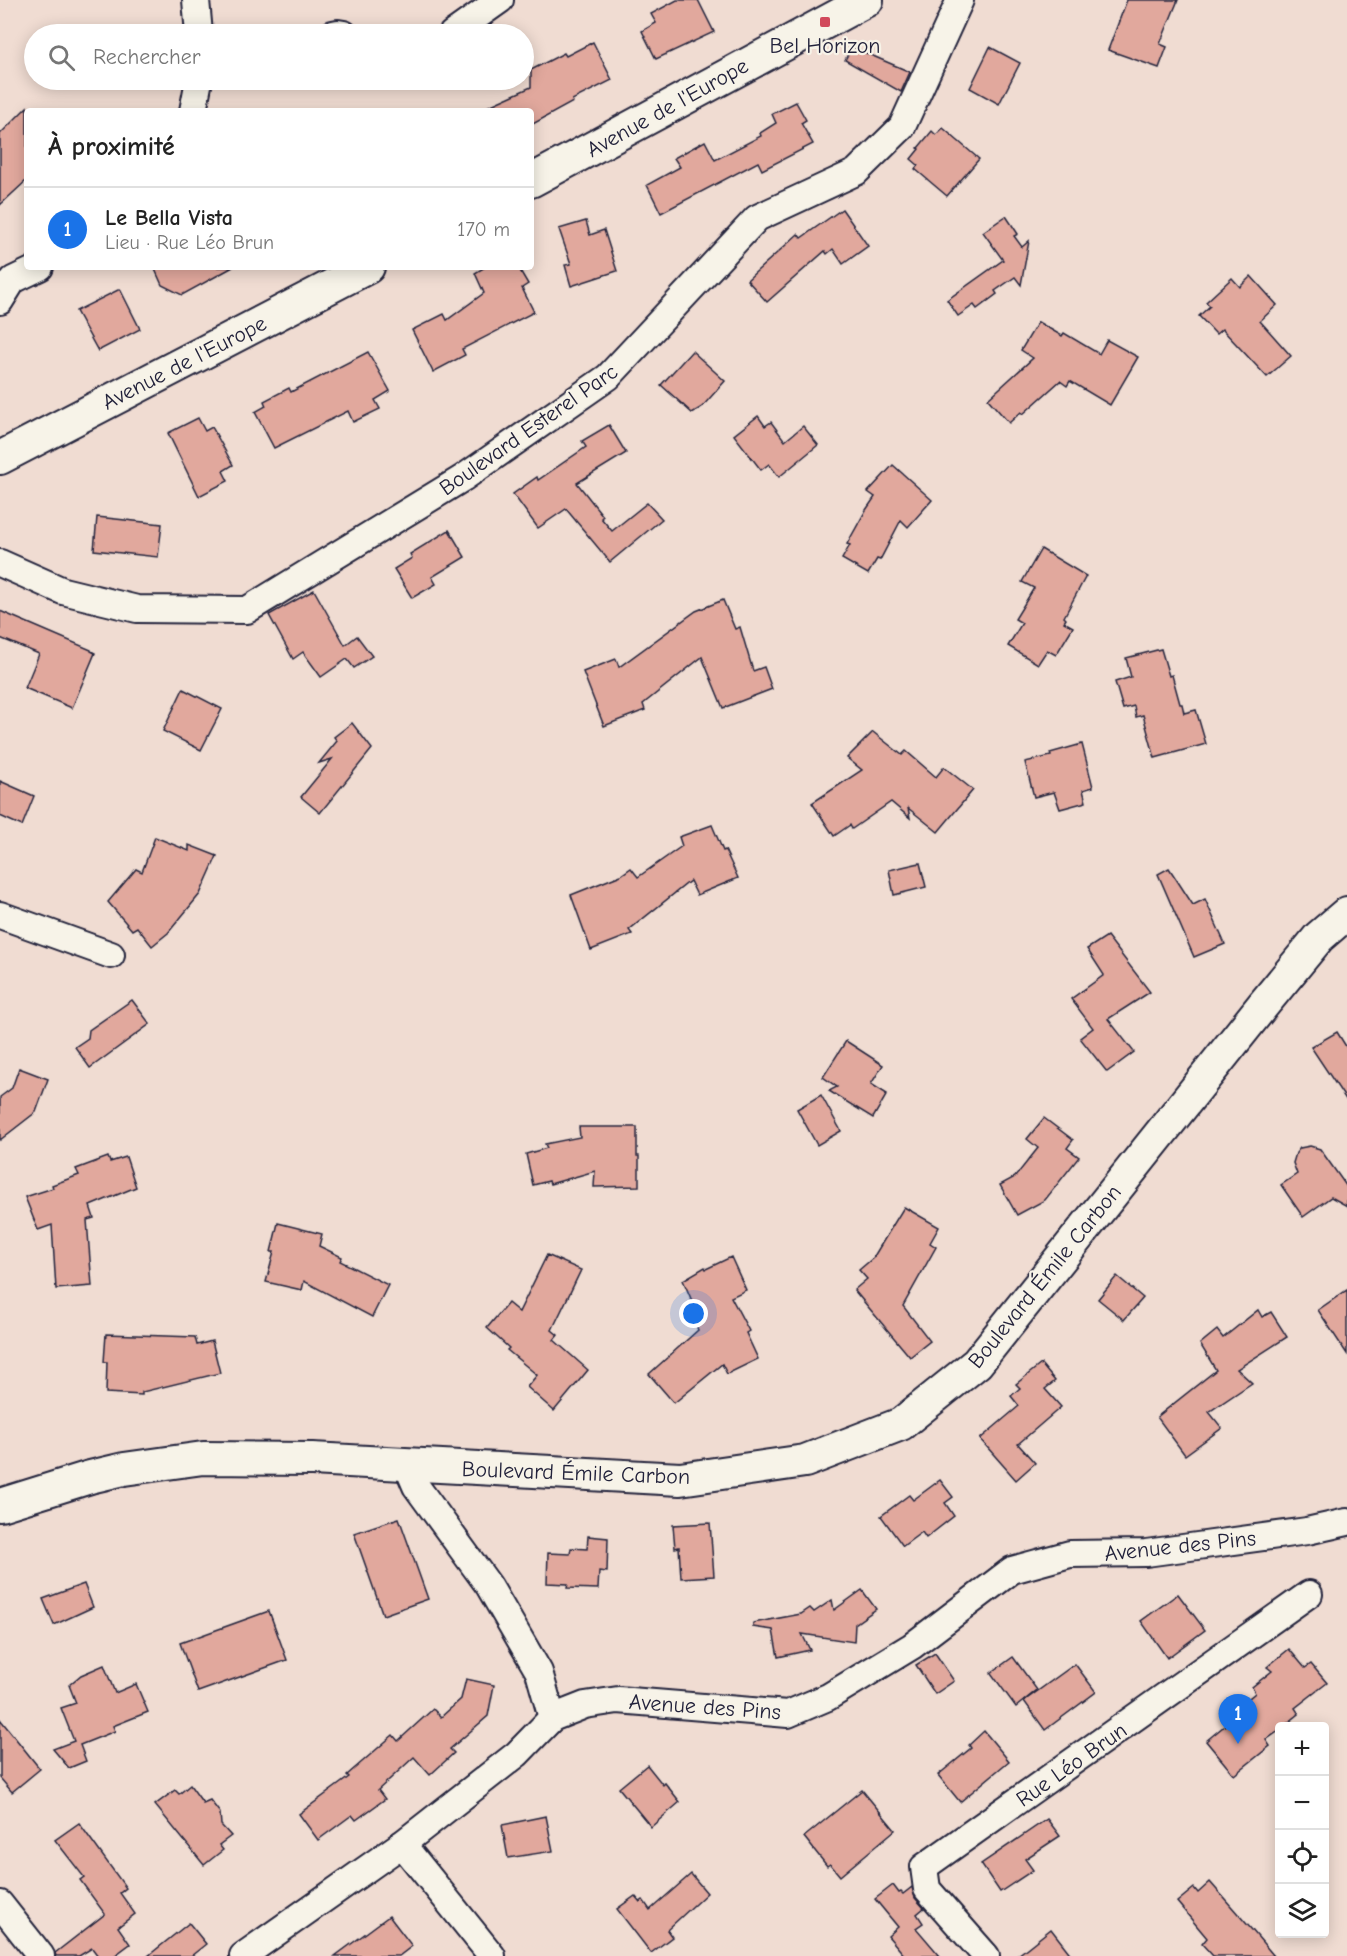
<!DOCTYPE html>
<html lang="fr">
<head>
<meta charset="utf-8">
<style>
  body { margin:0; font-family:"Comic Neue",sans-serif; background:#f2f2f2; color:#222 }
  .controls { position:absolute; right:18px; bottom:18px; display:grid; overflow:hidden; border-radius:6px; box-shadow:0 3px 15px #0003 }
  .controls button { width:54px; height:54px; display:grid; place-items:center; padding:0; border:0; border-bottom:2px solid #e0e0e0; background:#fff; color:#222; font:30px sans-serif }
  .you { position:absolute; left:694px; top:1314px; width:21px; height:21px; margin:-15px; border:4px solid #fff; border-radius:50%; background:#1a73e8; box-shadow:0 0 0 9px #1a73e833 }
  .badge { display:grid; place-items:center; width:39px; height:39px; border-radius:50%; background:#1a73e8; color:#fff; font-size:20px; font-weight:700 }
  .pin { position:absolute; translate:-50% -50px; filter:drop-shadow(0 2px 3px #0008) }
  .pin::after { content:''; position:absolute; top:32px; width:21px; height:18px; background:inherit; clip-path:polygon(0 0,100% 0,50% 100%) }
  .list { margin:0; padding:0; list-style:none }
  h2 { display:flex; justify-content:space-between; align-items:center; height:78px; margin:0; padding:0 24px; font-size:26px }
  h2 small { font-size:20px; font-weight:400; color:#767676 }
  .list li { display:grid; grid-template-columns:39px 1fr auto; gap:18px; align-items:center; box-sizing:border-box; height:84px; padding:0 24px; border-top:2px solid #e0e0e0 }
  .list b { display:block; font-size:22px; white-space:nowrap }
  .list p { margin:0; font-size:20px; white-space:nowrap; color:#767676 }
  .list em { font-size:20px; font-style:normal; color:#767676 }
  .icon { flex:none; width:33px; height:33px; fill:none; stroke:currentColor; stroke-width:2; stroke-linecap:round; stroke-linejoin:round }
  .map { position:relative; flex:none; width:1347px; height:1956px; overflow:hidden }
  .search { position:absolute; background:#fff; box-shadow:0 3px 15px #0003; left:24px; top:24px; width:510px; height:66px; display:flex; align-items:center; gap:15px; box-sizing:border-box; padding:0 21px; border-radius:33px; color:#767676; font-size:22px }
  .panel { position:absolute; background:#fff; box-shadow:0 3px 15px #0003; left:24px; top:108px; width:510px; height:162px; border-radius:6px }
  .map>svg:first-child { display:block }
  .building { fill:#e1a89d; stroke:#22223b; stroke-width:1.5 }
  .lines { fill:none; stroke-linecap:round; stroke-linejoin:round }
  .minor-casing { stroke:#22223b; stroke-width:30 }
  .tertiary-casing { stroke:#22223b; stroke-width:36 }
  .minor { stroke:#f7f3e8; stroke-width:26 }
  .tertiary { stroke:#f7f3e8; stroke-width:32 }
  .poi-dot { fill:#d1495b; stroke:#f7f3e8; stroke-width:2 }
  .labels { text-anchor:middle; stroke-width:4.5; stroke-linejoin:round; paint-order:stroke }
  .poi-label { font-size:22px; fill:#22223b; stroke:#f7f3e8 }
  .street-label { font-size:22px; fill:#22223b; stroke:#f7f3e8 }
</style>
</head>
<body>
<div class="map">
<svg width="1347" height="1956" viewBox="0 0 1347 1956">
  <rect width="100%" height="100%" fill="#f0dcd2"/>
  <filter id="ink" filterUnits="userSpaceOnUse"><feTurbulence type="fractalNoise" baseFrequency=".0167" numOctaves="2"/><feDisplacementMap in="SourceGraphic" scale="12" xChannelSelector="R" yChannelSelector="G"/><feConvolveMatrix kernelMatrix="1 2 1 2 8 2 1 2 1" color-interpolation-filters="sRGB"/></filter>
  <g filter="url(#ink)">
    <!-- building -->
    <g class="building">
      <path d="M677 0H698L714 32 656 59 642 31 656 23 651 14Z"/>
      <path d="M1127 0H1178L1160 44 1167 47 1159 68 1108 50Z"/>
      <path d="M593 42 612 80 572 100 573 102 531 125V111H478L531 87V70L564 53 566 56Z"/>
      <path d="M852 47 910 72 901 92 845 60Z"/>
      <path d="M990 47 1020 63 999 104 970 88Z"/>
      <path d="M796 102 806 120 801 123 813 144 762 170 758 162 661 213 647 185 680 167 674 158 705 141 715 160 761 136 760 133 776 123 772 114Z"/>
      <path d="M27 107V180L0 205V134Z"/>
      <path d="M943 128 979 159 947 196 915 169 918 165 911 159 919 149 918 148 932 131 936 135Z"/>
      <path d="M842 209 868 246 843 264 833 249 827 254 825 251 767 302 747 280 798 234 801 238Z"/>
      <path d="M1006 216 1018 234 1014 236 1022 247 1029 241 1021 285 1015 277 995 291 997 294 977 309 974 305 958 316 947 300 1003 260 983 232Z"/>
      <path d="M586 221 590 235 604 230 617 271 571 286 565 265 571 264 559 229Z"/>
      <path d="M154 267H233L182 295 162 285Z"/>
      <path d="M485 267H518L528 284 522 288 534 312 462 349 465 355 433 372 412 330 444 314 447 320 484 293 475 273Z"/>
      <path d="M1251 276 1277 305 1260 321 1291 356 1267 377 1222 329 1216 334 1199 316 1210 306 1206 302 1232 278 1240 287Z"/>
      <path d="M120 289 140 329 98 351 76 311Z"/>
      <path d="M1038 322 1062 336 1064 333 1099 354 1107 340 1138 357 1110 405 1070 381 1067 386 1060 381 1023 414 1021 412 1009 423 988 399 1033 358 1021 350Z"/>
      <path d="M692 351 725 381 702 407 692 413 661 385Z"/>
      <path d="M368 352 390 391 375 400 380 409 353 422 348 411 274 448 255 412 266 406 264 401 289 388 291 392Z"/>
      <path d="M758 416 765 426 771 422 785 441 803 426 818 445 779 477 769 464 761 470 734 435Z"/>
      <path d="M198 418 205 431 212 427 233 465 223 471 228 481 199 496 168 433Z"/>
      <path d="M609 425 626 453 577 483 603 516 601 518 612 531 647 503 662 519 610 562 566 509 538 528 513 494 537 477 538 480 586 447 582 441Z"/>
      <path d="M893 465 932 500 908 527 901 520 880 560 877 559 868 574 842 559 850 545 847 544 866 510 875 497 868 492Z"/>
      <path d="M97 517 162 524 158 557 94 550Z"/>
      <path d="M449 530 465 557 432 577 436 584 412 598 394 569 412 558 410 554Z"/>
      <path d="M1041 549 1086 576 1064 617 1066 619 1064 622 1073 627 1056 655 1047 650 1038 664 1008 646 1022 623 1015 619 1034 588 1022 582Z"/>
      <path d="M314 590 345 645 357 636 372 656 354 668 347 659 321 677 303 652 293 659 269 615Z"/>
      <path d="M723 600 735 629 740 627 753 671 764 667 772 689 723 708 702 657 643 704 645 710 604 726 583 672 616 659 619 667 696 611Z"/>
      <path d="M0 611 91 650V651L95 653 72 708 25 688 39 654 0 638Z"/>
      <path d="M1161 649 1169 676 1172 675 1180 704H1182L1184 713 1196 710 1206 744 1155 758 1143 715 1136 717 1134 706 1123 709 1115 682 1131 677 1126 658Z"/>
      <path d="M183 689 222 709 201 750 163 731Z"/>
      <path d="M352 723 372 749 320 813 301 797 332 759 319 763 337 741 334 737Z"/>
      <path d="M873 732 902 755 906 751 936 777 944 767 973 790 938 832 908 808 910 818 891 802 852 829 850 825 834 836 812 803 862 770 847 758Z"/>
      <path d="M1082 744 1093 787 1083 790 1086 802 1060 809 1054 792 1034 797 1025 762 1051 756 1050 753Z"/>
      <path d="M0 781 34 796 22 826 0 816Z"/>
      <path d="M712 825 723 851 725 850 738 878 697 895 690 881 629 930 632 934 591 950 571 895 621 875 631 868 638 877 682 846 679 837Z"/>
      <path d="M155 837 189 851V845L217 856 200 894 168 933 152 946 137 927 132 930 108 902 136 869 142 872Z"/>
      <path d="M920 863 926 887 894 895 889 870Z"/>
      <path d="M1169 868 1193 905 1205 899 1225 944 1194 957 1158 874Z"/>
      <path d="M1107 936 1150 992 1108 1019 1134 1052 1107 1072 1080 1038 1093 1028 1071 999 1104 975 1087 949Z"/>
      <path d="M132 1000 150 1024 90 1068 75 1047 88 1038 89 1030Z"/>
      <path d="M1337 1032 1347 1048V1101L1311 1047Z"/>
      <path d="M846 1041 883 1065 871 1084 887 1094 873 1118 829 1091 837 1087 823 1077Z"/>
      <path d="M19 1068 48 1079 36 1112 0 1140V1097L12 1088Z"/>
      <path d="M821 1095 841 1131 817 1145 797 1109Z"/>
      <path d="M1044 1118 1073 1140 1067 1148 1079 1157 1045 1200 1017 1215 1000 1185 1015 1177 1038 1148 1027 1139Z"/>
      <path d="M579 1127H637V1156H639V1186L594 1187 595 1171 550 1184 549 1181 533 1185 526 1154 547 1148 545 1144 580 1137Z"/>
      <path d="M1310 1146 1320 1149 1347 1187V1206L1331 1197 1303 1217 1281 1185 1297 1174 1293 1163 1296 1153 1300 1148Z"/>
      <path d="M108 1157 110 1162 126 1157 136 1187 90 1206 94 1218 87 1220 92 1286 56 1289 52 1225 38 1230 25 1197 53 1188 52 1185 79 1175 76 1169Z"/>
      <path d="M904 1207 939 1227 930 1243 936 1247 903 1306 930 1341 910 1357 854 1290 867 1279 859 1270 873 1258Z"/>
      <path d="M278 1223 322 1234 319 1246 342 1257 340 1261 388 1285 372 1317 304 1281 302 1290 266 1282 274 1252H271Z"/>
      <path d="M547 1255 581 1270 552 1330 558 1335 554 1340 588 1370 554 1411 527 1387 537 1375 507 1350 509 1348 487 1328 508 1303 519 1312Z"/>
      <path d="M731 1257 746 1290 731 1297 749 1331 746 1333 758 1359 727 1374 722 1364 674 1403 649 1374 698 1330 696 1325 701 1322 683 1280 705 1267 706 1269Z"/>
      <path d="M1117 1276 1143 1298 1124 1320 1098 1299Z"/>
      <path d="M1347 1290V1354L1318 1310Z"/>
      <path d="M1258 1310 1262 1317 1271 1312 1287 1337 1237 1369 1252 1383 1209 1412 1222 1428 1185 1455 1157 1417 1216 1370 1200 1344 1217 1330 1223 1338Z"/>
      <path d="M106 1334 195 1337 197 1345 212 1341 220 1373 142 1392V1395L106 1393 107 1362H104Z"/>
      <path d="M1041 1364 1055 1381 1045 1389 1061 1407 1018 1444 1035 1463 1016 1480 980 1439 1019 1406 1011 1396 1020 1388 1016 1384Z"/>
      <path d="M940 1480 953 1497 945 1503 954 1516 926 1538 922 1532 903 1546 881 1516 909 1495 913 1500Z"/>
      <path d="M399 1518 428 1599 383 1615 354 1533Z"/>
      <path d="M710 1523 714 1576 681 1578 679 1547 675 1548 673 1525Z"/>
      <path d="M588 1536 608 1538 607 1572 599 1571 598 1589 567 1588 568 1584 547 1583 548 1553 570 1554 571 1548 587 1549Z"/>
      <path d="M84 1584 93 1607 54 1625 43 1599Z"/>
      <path d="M862 1590 876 1609 855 1624 854 1642 802 1634 810 1650 778 1657 773 1630 753 1627V1623L801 1614 810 1608 814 1612 832 1600 834 1610Z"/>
      <path d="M1178 1594 1205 1630 1167 1658 1141 1621Z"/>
      <path d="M269 1611 287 1660 198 1692 180 1643Z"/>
      <path d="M1289 1649 1305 1668 1311 1664 1327 1683 1295 1708 1299 1714 1284 1726H1280V1730L1266 1740 1270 1746 1234 1775 1206 1741 1241 1712 1238 1707 1255 1693 1252 1687 1272 1671 1267 1667Z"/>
      <path d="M935 1653 954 1681 935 1694 916 1665Z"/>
      <path d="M1013 1657 1037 1690 1016 1707 991 1673Z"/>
      <path d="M1075 1664 1096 1692 1045 1730 1024 1701Z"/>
      <path d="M104 1665 115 1693 136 1684 148 1712 113 1726 115 1731 80 1745 86 1761 69 1768 53 1749 74 1741 61 1708 76 1703 69 1685 81 1675Z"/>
      <path d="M466 1679 494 1685 488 1716 450 1749 454 1753 430 1775 414 1757 378 1790 385 1799 356 1820 352 1815 318 1840 299 1814 349 1777 347 1775 393 1735 398 1741 433 1709 441 1717 461 1699Z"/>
      <path d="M0 1719 40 1769 12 1792 0 1778Z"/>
      <path d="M984 1731 1009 1761 960 1802 938 1775 971 1748 969 1745Z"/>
      <path d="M647 1765 663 1785 665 1783 680 1802 651 1827 619 1788Z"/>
      <path d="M190 1785 203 1803 210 1800 220 1813 221 1825 231 1836 219 1845 223 1850 204 1865 155 1805 175 1790 179 1794Z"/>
      <path d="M862 1790 895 1830 840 1876 830 1864 827 1866 804 1837Z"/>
      <path d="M546 1816 553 1851 508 1858 502 1825Z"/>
      <path d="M1047 1819 1060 1836 1025 1859 1033 1870 1000 1892 981 1864Z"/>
      <path d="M79 1823 126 1888 120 1893 135 1914 118 1927 130 1944 114 1956H98L92 1948 79 1956H56L55 1953 105 1914 80 1880 84 1877 55 1840Z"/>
      <path d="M691 1874 707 1893 667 1930 672 1937 651 1953 617 1909 635 1896 640 1902 643 1900 650 1910Z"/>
      <path d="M1210 1882 1252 1930 1274 1956H1213L1202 1944 1207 1938 1177 1902 1194 1888 1198 1893Z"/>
      <path d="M893 1885 899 1893 901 1892 903 1894 912 1887 915 1898 924 1908 917 1914 923 1923 916 1928 940 1956H905L888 1936 898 1927 875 1899Z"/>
      <path d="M389 1916 412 1946 399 1956H335Z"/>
      <path d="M189 1923 206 1944 191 1956H148Z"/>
      <path d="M1051 1929 1072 1956H1017Z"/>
    </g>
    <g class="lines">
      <defs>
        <g id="minor">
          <path d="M196 0 199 34"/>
          <path d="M333 34 338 33 344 34"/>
          <path d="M452 34 500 0"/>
          <path d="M193 111 199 80"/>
          <path d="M0 301 13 280 40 267"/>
          <path d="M0 563 63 591 137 609 247 610 463 478 608 377 757 218 856 172 902 127 960 0"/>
          <path d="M0 915 111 955"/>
          <path d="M407 1465 416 1486 489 1586 539 1672 552 1718"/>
          <path d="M402 1844 492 1956"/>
          <path d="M0 1904 41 1956"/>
          <path d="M243 1956 402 1844 517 1754 552 1718 585 1705 618 1700 788 1714 828 1697 912 1646 1012 1570 1070 1554 1146 1553 1307 1531 1347 1522"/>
          <path d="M986 1956 927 1889 924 1867 1309 1594"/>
        </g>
        <g id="tertiary">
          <path d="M531 181 867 0"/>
          <path d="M0 458 368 267"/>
          <path d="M0 1505 90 1477 124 1469 203 1458 312 1459 680 1479 805 1461 901 1424 977 1363 1263 1005 1319 937 1347 913"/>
        </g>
      </defs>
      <!-- minor casing -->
      <use href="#minor" class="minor-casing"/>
      <!-- tertiary casing -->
      <use href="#tertiary" class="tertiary-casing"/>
      <!-- minor -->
      <use href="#minor" class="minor"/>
      <!-- tertiary -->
      <use href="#tertiary" class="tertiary"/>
    </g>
  </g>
  <!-- markers -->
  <rect class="poi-dot" x="819" y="16" width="12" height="12" rx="3"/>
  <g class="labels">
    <!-- poi labels -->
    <g class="poi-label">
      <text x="825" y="53">Bel Horizon</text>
    </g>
    <!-- street labels -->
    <g class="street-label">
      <text transform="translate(667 107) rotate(-29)" y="8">Avenue de l'Europe</text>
      <text transform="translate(184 362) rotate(-27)" y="8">Avenue de l'Europe</text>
      <text transform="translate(528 429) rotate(-35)" y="8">Boulevard Esterel Parc</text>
      <text transform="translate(1044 1276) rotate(-51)" y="8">Boulevard Émile Carbon</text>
      <text transform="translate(576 1472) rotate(2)" y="8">Boulevard Émile Carbon</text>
      <text transform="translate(1180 1545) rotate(-6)" y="8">Avenue des Pins</text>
      <text transform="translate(705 1706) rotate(4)" y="8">Avenue des Pins</text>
      <text transform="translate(1071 1764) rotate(-35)" y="8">Rue Léo Brun</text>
    </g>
  </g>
</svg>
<div class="controls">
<button>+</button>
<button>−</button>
<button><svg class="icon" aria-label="locate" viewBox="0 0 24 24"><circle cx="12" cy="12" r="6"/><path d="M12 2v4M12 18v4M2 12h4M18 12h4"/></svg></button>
<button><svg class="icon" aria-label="layers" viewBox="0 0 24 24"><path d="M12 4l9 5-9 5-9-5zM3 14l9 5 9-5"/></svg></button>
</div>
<div class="you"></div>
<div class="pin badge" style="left:1238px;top:1744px">1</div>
<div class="search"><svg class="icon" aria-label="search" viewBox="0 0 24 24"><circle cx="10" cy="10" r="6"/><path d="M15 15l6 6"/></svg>Rechercher</div>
<section class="panel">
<h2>À proximité<small></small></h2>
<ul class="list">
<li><span class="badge">1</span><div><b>Le Bella Vista</b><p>Lieu · Rue Léo Brun</p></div><em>170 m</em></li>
</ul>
</section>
</div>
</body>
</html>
